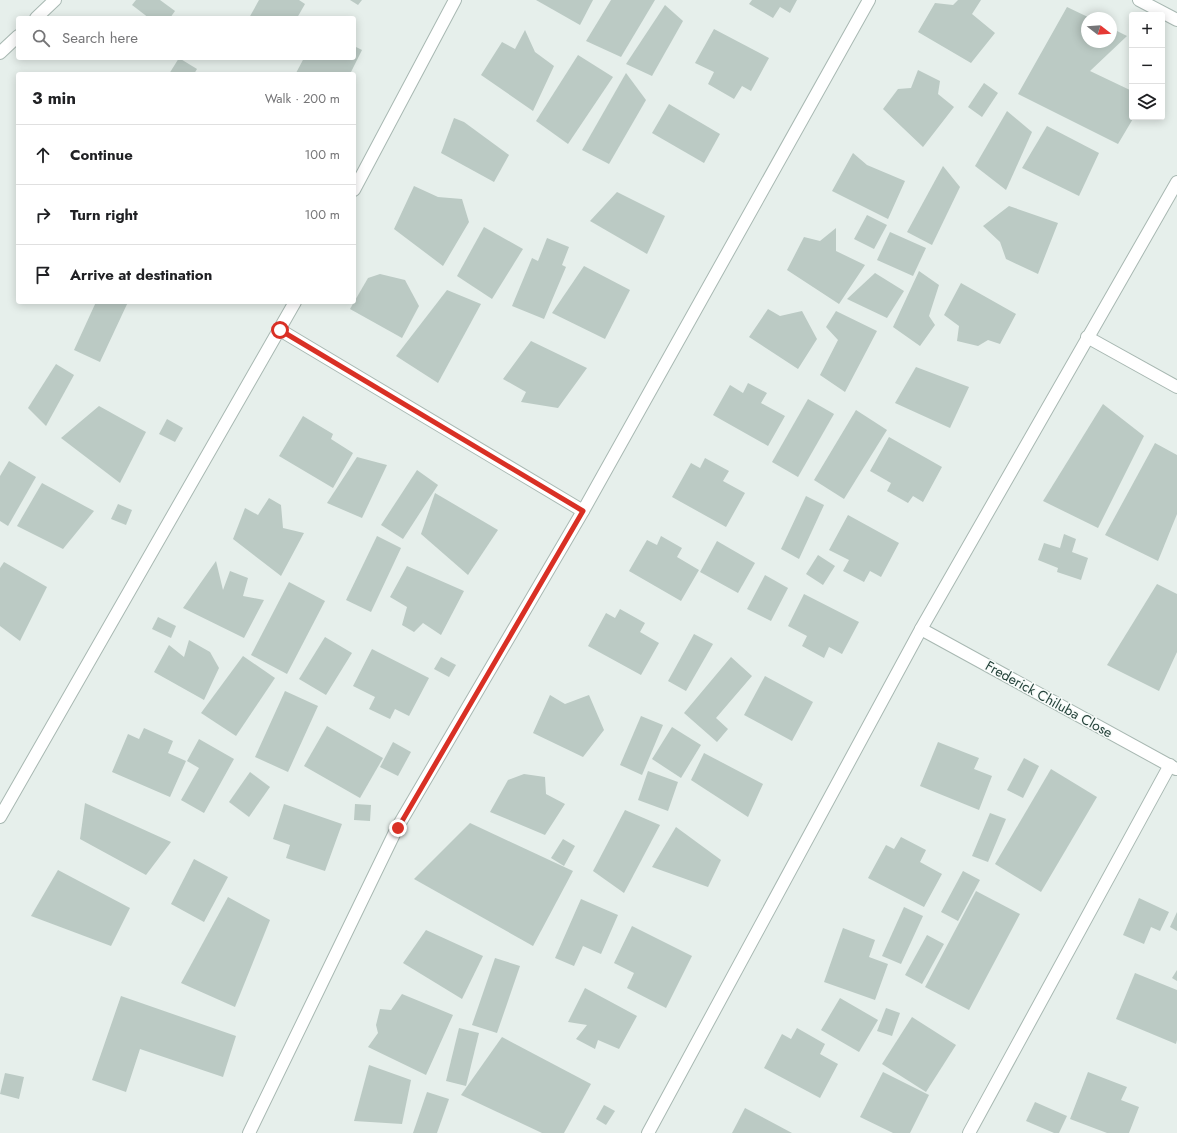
<!DOCTYPE html>
<html lang="en">
<head>
<meta charset="utf-8">
<style>
  body { margin:0; font-family:Jost,sans-serif; background:#f6f6f6; color:#202124 }
  .controls { position:absolute; right:12px; top:12px; display:grid; overflow:hidden; border-radius:4px; box-shadow:0 2px 10px #0003 }
  .controls button { width:36px; height:36px; display:grid; place-items:center; padding:0; border:0; border-bottom:1px solid #e0e0e0; background:#fff; color:#202124; font:20px sans-serif }
  .compass { position:absolute; left:1081px; top:12px; width:36px; height:36px; border-radius:50%; background:#fff; box-shadow:0 2px 10px #0003; rotate:107deg }
  .stop { position:absolute; width:12px; height:12px; margin:-9px; border:3px solid #d93025; border-radius:50%; background:#fff }
  .stop.end { background:#d93025; border-color:#fff; box-shadow:0 1px 4px #0008 }
  .list { margin:0; padding:0; list-style:none }
  h2 { display:flex; justify-content:space-between; align-items:center; height:52px; margin:0; padding:0 16px; font-size:17px }
  h2 small { font-size:13px; font-weight:400; color:#757577 }
  .list li { display:grid; grid-template-columns:26px 1fr auto; gap:12px; align-items:center; box-sizing:border-box; height:60px; padding:0 16px; border-top:1px solid #e0e0e0 }
  .list b { display:block; font-size:15px; white-space:nowrap }
  .list em { font-size:13px; font-style:normal; color:#757577 }
  .icon { flex:none; width:22px; height:22px; fill:none; stroke:currentColor; stroke-width:2; stroke-linecap:round; stroke-linejoin:round }
  .map { position:relative; flex:none; width:1177px; height:1133px; overflow:hidden }
  .search { position:absolute; background:#fff; box-shadow:0 2px 10px #0003; left:16px; top:16px; width:340px; height:44px; display:flex; align-items:center; gap:10px; box-sizing:border-box; padding:0 14px; border-radius:4px; color:#757577; font-size:15px }
  .panel { position:absolute; background:#fff; box-shadow:0 2px 10px #0003; left:16px; top:72px; width:340px; height:232px; border-radius:4px }
  .map>svg:first-child { display:block }
  .building { fill:#bbcac4 }
  .lines { fill:none; stroke-linecap:round; stroke-linejoin:round }
  .street-casing { stroke:#a8b8b2; stroke-width:14 }
  .street { stroke:#fff; stroke-width:12 }
  .route { stroke:#d93025; stroke-width:5 }
  .labels { text-anchor:middle; stroke-width:3; stroke-linejoin:round; paint-order:stroke }
  .street-label { font-size:14px; fill:#24423a; stroke:#f7fbf9 }
</style>
</head>
<body>
<div class="map">
<svg width="1177" height="1133" viewBox="0 0 1177 1133">
  <rect width="100%" height="100%" fill="#e6efeb"/>
  <!-- building -->
  <g class="building">
    <path d="M136 0H160L175 11 170 18H149L132 5Z"/>
    <path d="M259 0H299L305 4 297 18H249Z"/>
    <path d="M350 0H362L358 5Z"/>
    <path d="M536 0H593L580 25Z"/>
    <path d="M611 0H655L621 57 586 41Z"/>
    <path d="M752 0H797L790 13 780 7 773 18 749 4Z"/>
    <path d="M958 0H981L972 14 995 33 971 63 918 32 935 3 953 5Z"/>
    <path d="M665 5 683 21 652 76 626 64Z"/>
    <path d="M1067 7 1090 18H1087V42H1111V28L1127 36 1090 71 1132 91V117H1134L1118 144 1018 94Z"/>
    <path d="M714 29 769 58 751 91 742 86 734 99 708 84 714 72 695 63Z"/>
    <path d="M525 30 535 52 554 66 533 111 481 75 502 42 515 49Z"/>
    <path d="M354 46 362 50 350 74H299L296 73 304 58H354Z"/>
    <path d="M578 55 613 77 568 144 536 121Z"/>
    <path d="M179 58 197 69 194 74H169Z"/>
    <path d="M918 70 940 81 938 94 954 107 923 147 883 109 898 89 911 88Z"/>
    <path d="M626 73 646 100 609 164 582 150Z"/>
    <path d="M984 83 998 93 982 117 968 107Z"/>
    <path d="M669 104 720 134 704 163 652 133Z"/>
    <path d="M1007 111 1032 132 1006 190 975 166Z"/>
    <path d="M454 118 464 122 509 155 494 182 441 153Z"/>
    <path d="M1047 126 1099 153 1079 196 1022 168Z"/>
    <path d="M853 153 867 165 905 181 888 219 832 191Z"/>
    <path d="M943 166 960 187 932 245 907 232Z"/>
    <path d="M414 186 438 197 462 199 469 222 443 266 394 229Z"/>
    <path d="M617 192 665 216 647 254 590 221Z"/>
    <path d="M1009 206 1058 223 1038 274 1006 259 1000 242 983 226Z"/>
    <path d="M867 215 887 225 874 249 854 239Z"/>
    <path d="M484 227 523 249 492 299 457 276Z"/>
    <path d="M836 228V251L865 265 839 304 787 270 804 237 820 241Z"/>
    <path d="M890 232 926 248 913 276 877 260Z"/>
    <path d="M547 238 569 247 562 265 566 267 544 319 512 306 532 258 538 261Z"/>
    <path d="M584 266 630 290 605 339 552 313Z"/>
    <path d="M919 271 939 285 929 316 935 325 920 346 893 327Z"/>
    <path d="M875 273 904 291 887 318 847 299Z"/>
    <path d="M380 274 405 280 419 306 402 338 350 309 368 278Z"/>
    <path d="M961 283 1016 314 1000 344 988 340 978 346 957 341 959 326 944 315Z"/>
    <path d="M447 290 481 304 438 383 396 356Z"/>
    <path d="M96 302H128L100 362 74 350Z"/>
    <path d="M768 309 780 316 802 311 817 339 798 369 749 337Z"/>
    <path d="M836 311 877 331 845 392 820 375 838 340 826 327Z"/>
    <path d="M531 341 587 368 558 408 521 402 526 392 503 379Z"/>
    <path d="M56 364 74 375 46 426 28 408Z"/>
    <path d="M916 367 969 387 950 428 895 403Z"/>
    <path d="M748 383 767 393 761 403 785 416 768 446 713 415 730 385 743 393Z"/>
    <path d="M808 399 834 414 798 477 772 462Z"/>
    <path d="M1103 404 1144 436 1098 528 1043 501Z"/>
    <path d="M99 406 146 432 120 483 61 438Z"/>
    <path d="M856 410 887 430 844 499 814 480Z"/>
    <path d="M303 416 333 434 331 439 353 453 333 488 279 456Z"/>
    <path d="M167 419 183 428 175 442 159 434Z"/>
    <path d="M889 437 942 467 923 502 913 496 908 503 887 491 891 483 870 471Z"/>
    <path d="M1155 443 1177 455V514L1158 561 1105 535Z"/>
    <path d="M357 457 387 465 362 518 327 503Z"/>
    <path d="M705 458 729 471 723 481 745 493 726 527 672 497 691 463 700 468Z"/>
    <path d="M9 461 36 477 8 526 0 521V476Z"/>
    <path d="M417 470 438 485 403 539 381 525Z"/>
    <path d="M42 483 94 511 63 549 17 526Z"/>
    <path d="M435 493 498 530 468 575 421 534Z"/>
    <path d="M806 496 824 505 799 559 781 549Z"/>
    <path d="M269 498 281 505 283 528 304 533 281 576 233 539 245 508 258 515Z"/>
    <path d="M118 504 132 510 126 525 111 519Z"/>
    <path d="M848 515 899 543 881 577 870 571 864 582 843 571 849 560 829 550Z"/>
    <path d="M1064 534 1076 539 1072 552 1088 558 1081 580 1057 572 1058 568 1038 560 1044 543 1060 548Z"/>
    <path d="M377 536 401 548 371 612 346 600Z"/>
    <path d="M661 536 682 548 677 557 699 570 681 601 629 571 647 540 657 545Z"/>
    <path d="M717 541 755 563 738 593 700 572Z"/>
    <path d="M818 555 835 566 823 585 806 574Z"/>
    <path d="M216 561 223 590 230 571 248 578 243 596 264 600 244 638 183 608Z"/>
    <path d="M4 562 47 587 20 641 0 626V568Z"/>
    <path d="M407 566 464 591 441 635 423 623 414 632 402 625 407 607 390 597Z"/>
    <path d="M765 575 788 588 771 621 747 609Z"/>
    <path d="M289 582 325 601 287 674 251 655Z"/>
    <path d="M1157 584 1177 594V652L1159 691 1107 665Z"/>
    <path d="M804 594 859 622 842 654 829 647 824 658 802 646 807 636 788 626Z"/>
    <path d="M620 609 645 623 640 632 659 643 641 675 588 646 606 613 615 618Z"/>
    <path d="M158 617 176 626 171 638 152 629Z"/>
    <path d="M694 634 713 644 686 691 668 681Z"/>
    <path d="M325 637 352 653 326 695 299 679Z"/>
    <path d="M189 640 210 652 219 668 204 700 154 672 169 645 184 657Z"/>
    <path d="M372 649 429 678 409 716 395 709 390 719 369 709 375 697 353 686Z"/>
    <path d="M243 656 275 678 236 736 201 713Z"/>
    <path d="M441 657 456 665 449 677 434 669Z"/>
    <path d="M731 657 752 676 716 718 728 729 717 742 684 713Z"/>
    <path d="M765 676 813 702 792 741 744 715Z"/>
    <path d="M285 691 318 706 288 772 255 757Z"/>
    <path d="M550 695 565 704 589 695 604 730 583 757 533 733Z"/>
    <path d="M641 716 663 725 642 775 620 765Z"/>
    <path d="M327 726 383 758 360 798 304 766Z"/>
    <path d="M672 727 701 745 681 778 652 759Z"/>
    <path d="M144 728 173 741 168 753 186 761 170 797 112 772 128 734 139 739Z"/>
    <path d="M199 739 234 759 204 813 181 800 199 768 187 761Z"/>
    <path d="M393 742 411 752 398 776 380 767Z"/>
    <path d="M938 742 979 758 974 769 992 776 979 810 920 786Z"/>
    <path d="M704 753 763 784 748 817 691 780Z"/>
    <path d="M1024 758 1039 766 1023 798 1007 790Z"/>
    <path d="M1051 769 1097 797 1041 892 995 864Z"/>
    <path d="M648 771 678 782 668 811 638 800Z"/>
    <path d="M250 772 270 787 249 817 229 802Z"/>
    <path d="M524 774 545 777 546 794 565 804 545 835 490 812 508 780Z"/>
    <path d="M85 803 171 842 146 875 80 839Z"/>
    <path d="M284 804 342 824 325 871 286 858 290 845 273 839Z"/>
    <path d="M355 804 371 805 370 821 354 820Z"/>
    <path d="M625 810 660 825 624 893 593 871Z"/>
    <path d="M990 813 1006 819 988 862 972 856Z"/>
    <path d="M470 823 573 871 533 946 414 879Z"/>
    <path d="M676 827 721 860 708 887 652 867Z"/>
    <path d="M901 837 926 850 920 862 942 874 924 907 868 878 886 845 894 849Z"/>
    <path d="M563 839 575 846 564 866 551 858Z"/>
    <path d="M194 859 228 877 204 922 171 904Z"/>
    <path d="M58 870 130 908 111 946 31 916Z"/>
    <path d="M963 871 980 880 958 921 941 912Z"/>
    <path d="M976 891 1020 914 969 1010 925 987Z"/>
    <path d="M228 897 270 920 235 1007 181 983Z"/>
    <path d="M1139 898 1169 912 1160 931 1151 927 1144 944 1123 935Z"/>
    <path d="M581 899 618 915 601 954 583 946 574 966 555 958Z"/>
    <path d="M904 907 923 916 901 964 882 956Z"/>
    <path d="M1177 912V931L1170 927Z"/>
    <path d="M632 926 692 956 666 1008 627 988 634 973 614 963Z"/>
    <path d="M843 928 875 940 869 957 888 964 875 1000 824 982Z"/>
    <path d="M426 930 483 956 462 999 403 963Z"/>
    <path d="M927 935 944 944 922 984 905 975Z"/>
    <path d="M495 958 520 966 497 1033 472 1025Z"/>
    <path d="M1177 970V981L1172 978Z"/>
    <path d="M1135 973 1177 990V1040L1176 1044 1116 1019Z"/>
    <path d="M585 988 637 1016 619 1049 598 1040 595 1049 576 1039 587 1025 568 1022Z"/>
    <path d="M402 994 453 1015 426 1075 368 1047 378 1033 376 1025 380 1009 391 1010Z"/>
    <path d="M121 996 236 1036 223 1077 140 1049 126 1092 92 1080Z"/>
    <path d="M840 998 878 1020 859 1052 821 1030Z"/>
    <path d="M886 1008 900 1013 892 1036 877 1031Z"/>
    <path d="M912 1017 956 1045 926 1092 882 1064Z"/>
    <path d="M459 1028 479 1033 466 1086 446 1081Z"/>
    <path d="M797 1028 825 1044 820 1054 838 1064 820 1098 764 1068 782 1034 791 1039Z"/>
    <path d="M502 1037 591 1084 564 1133H542L461 1095Z"/>
    <path d="M369 1065 411 1080 402 1124 354 1121Z"/>
    <path d="M883 1072 929 1095 910 1133H893L860 1117Z"/>
    <path d="M1088 1072 1127 1087 1121 1100 1139 1107 1129 1133H1107L1070 1119Z"/>
    <path d="M5 1073 24 1077 19 1099 0 1094Z"/>
    <path d="M427 1092 449 1099 437 1133H413Z"/>
    <path d="M1035 1102 1067 1116 1059 1133H1054L1026 1121Z"/>
    <path d="M604 1105 615 1111 606 1125 596 1119Z"/>
    <path d="M745 1108 792 1133H732Z"/>
  </g>
  <g class="lines">
    <defs>
      <g id="street">
        <path d="M1139 0 1177 20"/>
        <path d="M36 18 55 0"/>
        <path d="M0 53 18 36"/>
        <path d="M354 190 455 0"/>
        <path d="M280 330 583 511"/>
        <path d="M1087 337 1177 387"/>
        <path d="M921 629 1176 769"/>
        <path d="M0 817 295 302"/>
        <path d="M249 1133 397 828 583 511 869 0"/>
        <path d="M648 1133 921 629 1177 182"/>
        <path d="M969 1133 1170 765"/>
      </g>
    </defs>
    <!-- street casing -->
    <use href="#street" class="street-casing"/>
    <!-- street -->
    <use href="#street" class="street"/>
  </g>
  <g class="lines">
    <!-- route -->
    <path class="route" d="M280 330 583 511 398 828"/>
  </g>
  <g class="labels">
    <!-- street labels -->
    <g class="street-label">
      <text transform="translate(1049 699) rotate(29)" y="5">Frederick Chiluba Close</text>
    </g>
  </g>
</svg>
<div class="controls">
<button>+</button>
<button>−</button>
<button><svg class="icon" aria-label="layers" viewBox="0 0 24 24"><path d="M12 4l9 5-9 5-9-5zM3 14l9 5 9-5"/></svg></button>
</div>
<svg class="compass" viewBox="-18 -18 36 36"><path d="M0-13l5 13h-10z" fill="#e53935"/><path d="M0 13l5-13h-10z" fill="#757577"/></svg>
<div class="stop" style="left:280px;top:330px"></div>
<div class="stop end" style="left:398px;top:828px"></div>
<div class="search"><svg class="icon" aria-label="search" viewBox="0 0 24 24"><circle cx="10" cy="10" r="6"/><path d="M15 15l6 6"/></svg>Search here</div>
<section class="panel">
<h2>3 min<small>Walk · 200 m</small></h2>
<ul class="list">
<li><svg class="icon" aria-label="ahead" viewBox="0 0 24 24"><path d="M12 20V5M6 11l6-6 6 6"/></svg><div><b>Continue</b></div><em>100 m</em></li>
<li><svg class="icon" aria-label="right" viewBox="0 0 24 24"><path d="M7 20v-9h11M14 6l5 5-5 5"/></svg><div><b>Turn right</b></div><em>100 m</em></li>
<li><svg class="icon" aria-label="arrive" viewBox="0 0 24 24"><path d="M6 21V4h12l-3 4 3 4H6"/></svg><div><b>Arrive at destination</b></div></li>
</ul>
</section>
</div>
</body>
</html>
